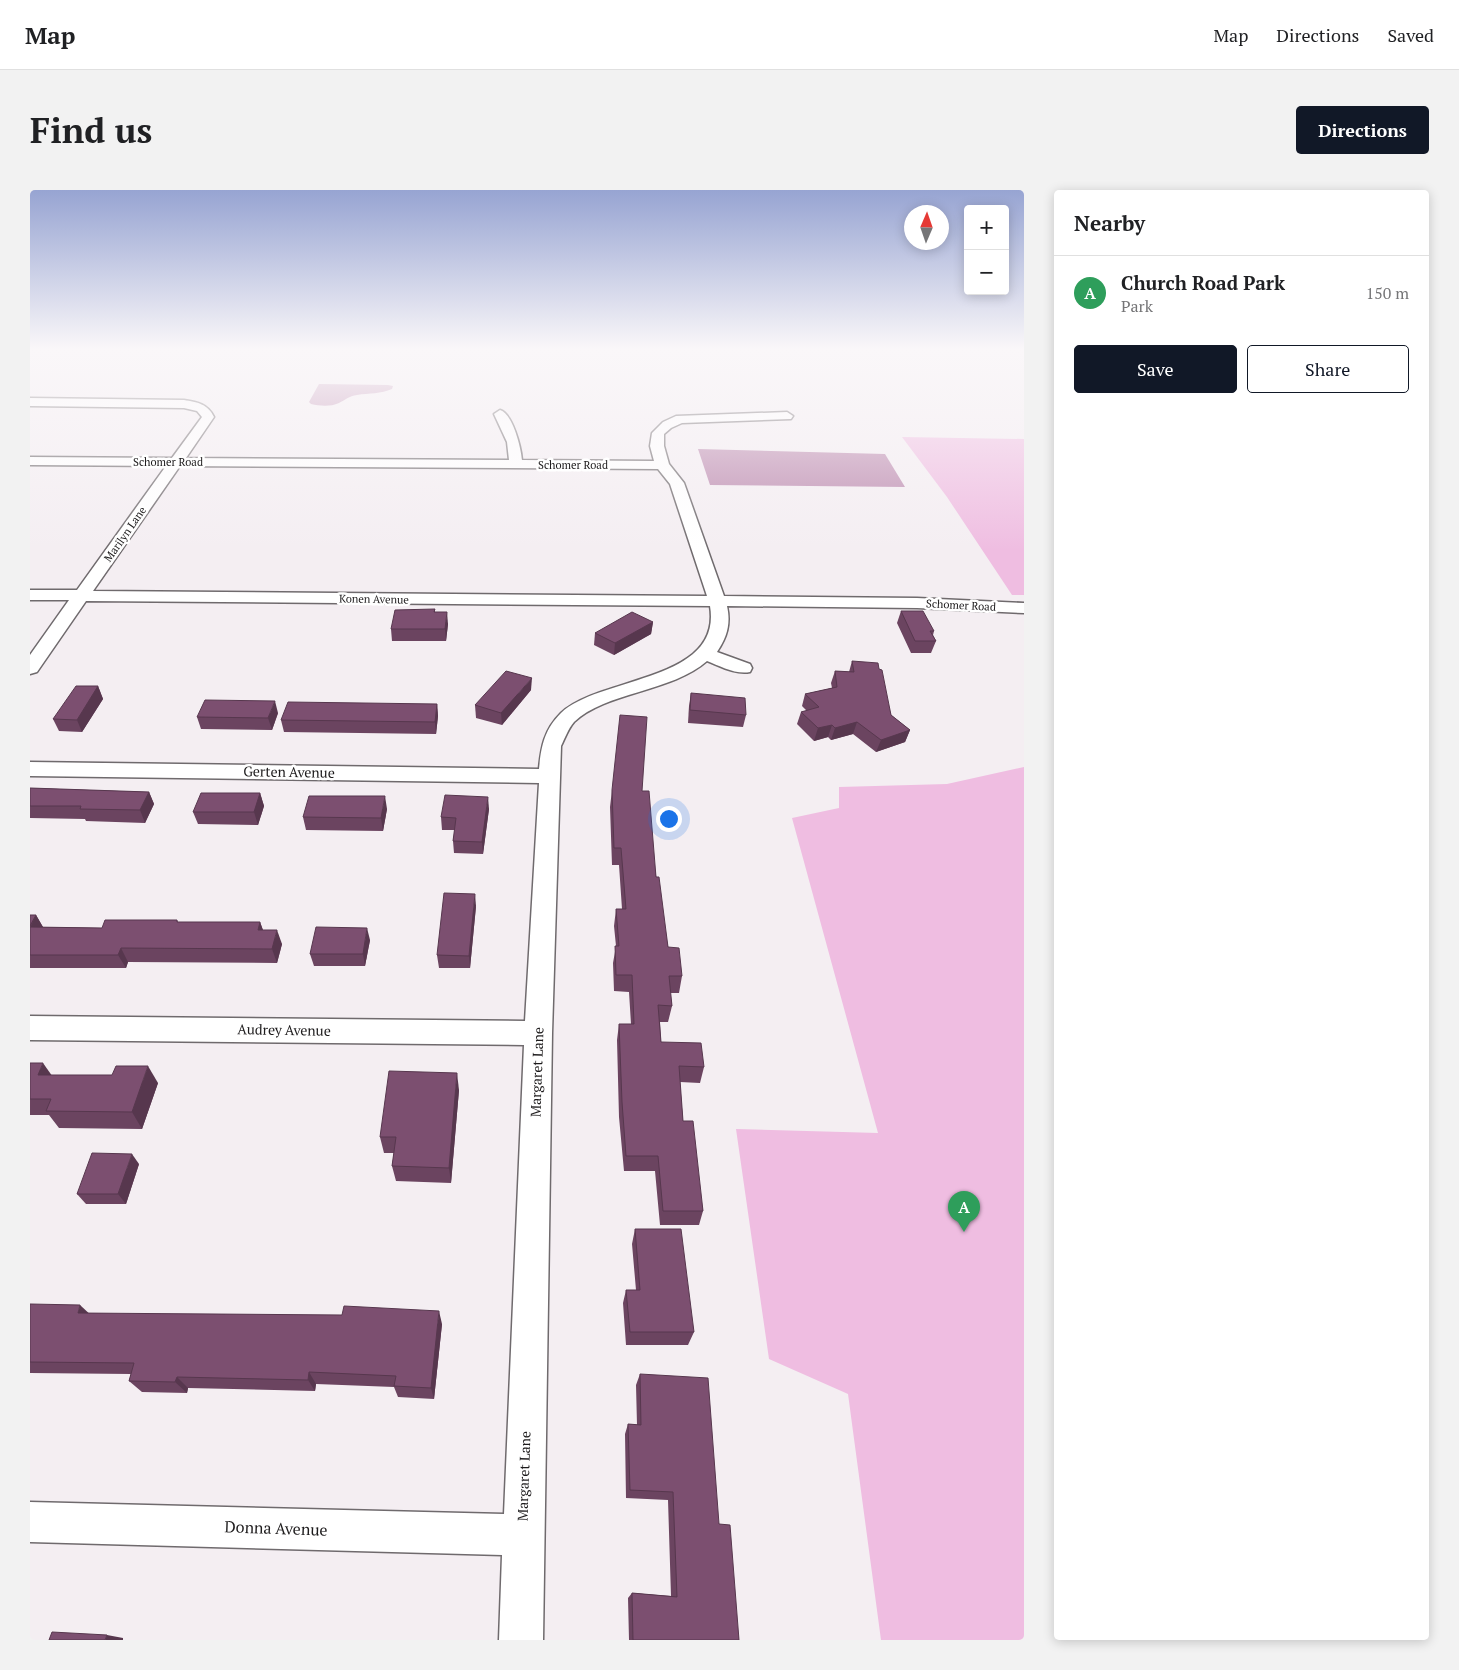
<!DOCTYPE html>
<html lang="en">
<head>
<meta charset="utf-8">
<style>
  body { margin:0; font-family:"PT Serif",serif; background:#f2f2f2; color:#202124 }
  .controls { position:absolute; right:15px; top:15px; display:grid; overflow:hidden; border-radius:5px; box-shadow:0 2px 12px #0003 }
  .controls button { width:45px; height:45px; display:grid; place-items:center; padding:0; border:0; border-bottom:1px solid #e0e0e0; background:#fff; color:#202124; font:25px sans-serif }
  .compass { position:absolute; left:874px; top:15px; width:45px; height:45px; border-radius:50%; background:#fff; box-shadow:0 2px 12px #0003; rotate:2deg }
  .you { position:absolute; left:638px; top:628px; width:18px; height:18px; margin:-12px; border:4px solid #fff; border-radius:50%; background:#1a73e8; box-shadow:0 0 0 8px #1a73e833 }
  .badge { display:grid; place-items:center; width:32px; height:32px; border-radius:50%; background:#111827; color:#fff; font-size:16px; font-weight:700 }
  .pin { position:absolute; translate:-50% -41px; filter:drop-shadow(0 1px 2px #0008) }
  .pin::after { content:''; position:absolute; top:26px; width:18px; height:15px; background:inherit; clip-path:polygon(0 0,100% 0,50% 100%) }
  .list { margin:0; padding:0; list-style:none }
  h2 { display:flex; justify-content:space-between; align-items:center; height:65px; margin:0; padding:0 20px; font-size:21px }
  h2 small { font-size:16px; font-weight:400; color:#757577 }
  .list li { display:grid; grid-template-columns:32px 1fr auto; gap:15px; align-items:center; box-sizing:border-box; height:75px; padding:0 20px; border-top:1px solid #e0e0e0 }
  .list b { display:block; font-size:19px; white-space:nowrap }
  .list p { margin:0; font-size:16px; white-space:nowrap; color:#757577 }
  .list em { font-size:16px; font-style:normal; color:#757577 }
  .actions { display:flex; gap:10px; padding:15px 20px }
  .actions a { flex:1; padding:11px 0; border:1px solid #111827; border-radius:5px; text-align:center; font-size:18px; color:#111827 }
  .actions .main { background:#111827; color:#fff }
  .map { position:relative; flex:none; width:994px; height:1450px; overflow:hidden; border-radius:5px }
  header { display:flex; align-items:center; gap:30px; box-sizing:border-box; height:70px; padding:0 25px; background:#fff; border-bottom:1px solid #e0e0e0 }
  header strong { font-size:24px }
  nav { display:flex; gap:28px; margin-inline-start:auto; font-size:18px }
  .intro { display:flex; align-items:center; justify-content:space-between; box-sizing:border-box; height:120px; padding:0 30px }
  h1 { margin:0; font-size:35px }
  .button { padding:12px 22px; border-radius:5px; background:#111827; color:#fff; font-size:18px; font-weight:700 }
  main { display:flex; gap:30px; padding:0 30px }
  aside { flex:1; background:#fff; border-radius:5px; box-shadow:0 2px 12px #0003 }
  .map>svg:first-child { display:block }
  .green { fill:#efbde1 }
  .water { fill:#bd8cb0 }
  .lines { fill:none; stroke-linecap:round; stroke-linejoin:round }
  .minor-casing { stroke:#6f6a6d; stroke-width:3 }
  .minor { fill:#fff; fill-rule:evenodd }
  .wall { fill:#6b4460 }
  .shaded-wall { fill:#57374e }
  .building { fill:#7c4f70; stroke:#57374e }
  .labels { text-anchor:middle; stroke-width:5; stroke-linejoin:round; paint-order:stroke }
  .far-street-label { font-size:11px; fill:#1d1b1c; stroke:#fff }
  .street-label { font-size:14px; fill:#1d1b1c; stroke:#fff }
  .near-street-label { font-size:16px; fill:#1d1b1c; stroke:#fff }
</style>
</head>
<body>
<header>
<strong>Map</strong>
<nav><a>Map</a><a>Directions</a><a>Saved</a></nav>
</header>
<div class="intro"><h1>Find us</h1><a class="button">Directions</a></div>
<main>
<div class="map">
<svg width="994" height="1450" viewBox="0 0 994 1450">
  <rect width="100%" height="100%" fill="#f4eef2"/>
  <!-- green -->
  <g class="green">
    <path d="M872 247 994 249V405H982L917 307Z"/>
    <path d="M994 577V1450H851L818 1204 739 1169 706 939 848 943 762 628 809 618V597L917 594Z"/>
  </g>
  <!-- water -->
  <g class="water">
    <path d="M289 194 358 195 363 196 362 199C351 204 339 203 327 205 319 206 315 210 309 213 300 217 290 216 281 214L279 212Z"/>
    <path d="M668 259 855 264 875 297 680 295Z"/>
  </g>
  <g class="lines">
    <defs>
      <path id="minor" d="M0 208 154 210C167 212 178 214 184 227L156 268 479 270 477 252 464 224 470 220C483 224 491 258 492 270L624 271 620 256 622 243 633 232 646 226 757 222 763 226 761 229 652 233 641 238 634 244V256L639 274 654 293 694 406 887 408 994 413V423L887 418 697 416C701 434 697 447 687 462L720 474 722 478 720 482C706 485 690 476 677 471 642 502 575 502 544 532 538 539 535 548 531 556L522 843 513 1450H469L472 1365 0 1352V1312L474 1324 494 855 0 850V826L495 831 509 593 0 586V572L509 579C511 557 514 540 531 523 570 486 693 492 680 416L56 411 7 482 0 484V465L39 410H0V400H47L136 276 0 275V267L142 268 172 227 167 221 154 218 0 216ZM150 276 628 279 640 294 677 406 63 401Z"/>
    </defs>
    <!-- minor casing -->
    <use href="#minor" class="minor-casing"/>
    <!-- minor -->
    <use href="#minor" class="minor"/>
  </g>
  <!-- wall -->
  <g class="wall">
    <path d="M405 419V422L418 434 416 451H362L361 439Z"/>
    <path d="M871 421 904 441 903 445 906 451 901 463H881L867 433Z"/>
    <path d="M623 432 621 444 584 465 564 455 565 443Z"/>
    <path d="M822 471 849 479 861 525 880 540 875 552 846 562 823 544 801 550 798 547 784 551 767 534 771 522 777 521 772 516 775 504 802 498 801 493 805 481 819 482Z"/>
    <path d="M68 496 73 509 52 542 29 541 23 529Z"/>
    <path d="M501 500 472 535 446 528 445 515Z"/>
    <path d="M661 503 716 525 713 537 658 533 659 516Z"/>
    <path d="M407 514 408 526 406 544 254 542 251 530Z"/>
    <path d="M248 523 242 540 171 539 167 527Z"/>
    <path d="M0 598 119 602 124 614 115 633 56 631 55 629 0 628Z"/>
    <path d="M582 600 612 601 638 757 652 786 649 803H640L642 816 638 832H630L631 852 674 877 670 893 650 892 653 931 673 1021 669 1035H630L625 981H594L589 927 587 850 589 834H601L599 802 584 801 583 773 586 756 584 736 586 719H592L589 675H582L580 617Z"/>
    <path d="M230 603 234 616 228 635 168 634 163 622Z"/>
    <path d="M357 619 353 641 276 640 273 627Z"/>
    <path d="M459 619 453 664 424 663 423 651 425 640H412L411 627Z"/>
    <path d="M446 716 440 778H409L407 765Z"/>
    <path d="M0 725H6L13 737 72 738 147 730 148 732H230L233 740 252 754 247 773 98 772 96 778H0Z"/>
    <path d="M340 750 335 776H284L280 764Z"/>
    <path d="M0 873 21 885 128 893 112 939 29 938 19 925H0Z"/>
    <path d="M429 900 421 993 366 991 362 976 364 963H354L350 947Z"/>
    <path d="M109 974 96 1014H56L47 1004Z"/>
    <path d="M605 1039 664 1142 658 1155H596L593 1113 596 1100H606L602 1054Z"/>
    <path d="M0 1114 58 1123 412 1134 404 1209 368 1207 364 1197 286 1194 285 1201 158 1198 157 1203 112 1202 99 1191 101 1184 0 1183Z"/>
    <path d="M610 1184 689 1334 709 1450H599L598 1408 602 1403 641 1406 638 1310 596 1308 595 1244 598 1234 607 1235 606 1195Z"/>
  </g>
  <!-- shaded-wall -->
  <g class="shaded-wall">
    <path d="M417 422 418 434 416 451 415 439Z"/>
    <path d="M623 432 621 444 584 465 585 453Z"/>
    <path d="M502 488 501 500 472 535 471 523Z"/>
    <path d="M68 496 73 509 52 542 47 530Z"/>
    <path d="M245 511 248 523 242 540 238 528Z"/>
    <path d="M407 514 408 526 406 544 405 532Z"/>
    <path d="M827 532 823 544 801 550 805 538Z"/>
    <path d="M802 535 798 547 784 551 788 538Z"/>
    <path d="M880 540 875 552 846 562 851 550Z"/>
    <path d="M119 602 124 614 115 633 110 620Z"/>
    <path d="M230 603 234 616 228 635 224 622Z"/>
    <path d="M355 606 357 619 353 641 351 628Z"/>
    <path d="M458 607 459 619 453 664 452 652Z"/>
    <path d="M445 704 446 716 440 778 439 766Z"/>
    <path d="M6 725 14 739 0 738Z"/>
    <path d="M230 732 235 746 228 740Z"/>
    <path d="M337 738 340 750 335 776 333 764Z"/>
    <path d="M247 740 252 754 247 773 242 759Z"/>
    <path d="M91 758 98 772 96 778 88 765Z"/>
    <path d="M13 873 25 890 8 885Z"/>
    <path d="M118 876 128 893 112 939 102 922Z"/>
    <path d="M427 883 429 900 421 993 419 978Z"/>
    <path d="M102 964 109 974 96 1014 88 1004Z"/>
    <path d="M50 1115 64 1128 48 1123Z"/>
    <path d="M409 1121 412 1134 404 1209 401 1198Z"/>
    <path d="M279 1182 286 1194 285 1201 278 1190Z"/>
    <path d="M147 1187 158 1198 157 1203 145 1192Z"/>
    <path d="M77 1445 93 1448V1450H75Z"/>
  </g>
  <!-- building -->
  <g class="building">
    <path d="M405 419 404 422H417L415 439H361L365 420Z"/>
    <path d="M871 421H893L904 441H900L906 451H885Z"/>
    <path d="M602 422 623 432 585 453 565 443Z"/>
    <path d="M822 471 848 473 849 479 852 480 861 525 880 540 851 550 827 532 805 538 802 535 788 538 771 522 789 517 775 504 807 497 805 481 824 482Z"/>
    <path d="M476 481 502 488 471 523 445 515Z"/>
    <path d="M46 496H68L47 530 23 529Z"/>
    <path d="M661 503 715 508 716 525 660 520Z"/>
    <path d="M175 510 245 511 238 528 167 527Z"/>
    <path d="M258 512 407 514 405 532 251 530Z"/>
    <path d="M590 525 617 527 612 601H619L626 687H629L638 757 649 758 652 786H639L642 816 628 815 631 852 671 853 674 877 649 876 653 931H663L673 1021H633L628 966H596L592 912 589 834H604L602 785H586L585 756H589L586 719H596L591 658H584L582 600Z"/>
    <path d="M0 598 119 602 110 620 50 619 51 616H0Z"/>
    <path d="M171 603H230L224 622H163Z"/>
    <path d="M415 605 458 607 452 652 423 651 426 628 411 627Z"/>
    <path d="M279 606H355L351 628 273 627Z"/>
    <path d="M414 703 445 704 439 766 407 765Z"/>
    <path d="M0 725H6L0 736Z"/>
    <path d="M75 730H147V732H230L228 740H247L242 759 91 758 88 765H0V737L72 738Z"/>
    <path d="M286 737 337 738 333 764H280Z"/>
    <path d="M0 873H13L8 885H82L86 876H118L102 922 16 921 21 909H0Z"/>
    <path d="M359 881 427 883 419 978 362 976 366 947H350Z"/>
    <path d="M62 963 102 964 88 1004H47Z"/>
    <path d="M605 1039H651L664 1142H600L596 1100H610Z"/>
    <path d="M0 1114 50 1115 48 1123 312 1125 314 1116 409 1121 401 1198 364 1196 366 1186 279 1182 278 1190 147 1187 145 1192 99 1191 104 1173 0 1172Z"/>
    <path d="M610 1184 678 1188 689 1334 700 1335 709 1450H603L602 1403 647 1407 643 1302 600 1300 598 1234 611 1235Z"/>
    <path d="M22 1442 77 1445 75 1450H19Z"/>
  </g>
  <!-- sky -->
  <linearGradient id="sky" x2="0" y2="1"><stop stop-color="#97a4d2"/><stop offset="0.44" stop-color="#faf7f9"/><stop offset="1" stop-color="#faf7f9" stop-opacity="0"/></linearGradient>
  <rect width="994" height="361" fill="url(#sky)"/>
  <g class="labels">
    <!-- far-street labels -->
    <g class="far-street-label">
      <text x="138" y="276">Schomer Road</text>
      <text x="543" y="279">Schomer Road</text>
      <text transform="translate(95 344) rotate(-55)" y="4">Marilyn Lane</text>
      <text transform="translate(344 409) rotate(1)" y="4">Konen Avenue</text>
      <text transform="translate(931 415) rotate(3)" y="4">Schomer Road</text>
    </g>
    <!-- street labels -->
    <g class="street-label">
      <text transform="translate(259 582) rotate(1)" y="5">Gerten Avenue</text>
      <text transform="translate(254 840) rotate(1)" y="5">Audrey Avenue</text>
      <text transform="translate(507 882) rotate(-88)" y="5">Margaret Lane</text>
      <text transform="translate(494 1286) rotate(-88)" y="5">Margaret Lane</text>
    </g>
    <!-- near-street labels -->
    <g class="near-street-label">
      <text transform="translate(246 1338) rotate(2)" y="6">Donna Avenue</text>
    </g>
  </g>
</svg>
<div class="controls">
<button>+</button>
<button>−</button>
</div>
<svg class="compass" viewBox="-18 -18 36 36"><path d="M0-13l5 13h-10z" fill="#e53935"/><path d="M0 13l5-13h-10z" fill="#757577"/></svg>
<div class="you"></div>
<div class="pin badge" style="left:934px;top:1042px;background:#2e9e5b">A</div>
</div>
<aside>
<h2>Nearby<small></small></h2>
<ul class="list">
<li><span class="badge" style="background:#2e9e5b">A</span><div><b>Church Road Park</b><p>Park</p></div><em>150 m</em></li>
</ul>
<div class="actions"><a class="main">Save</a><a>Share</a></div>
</aside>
</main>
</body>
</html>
